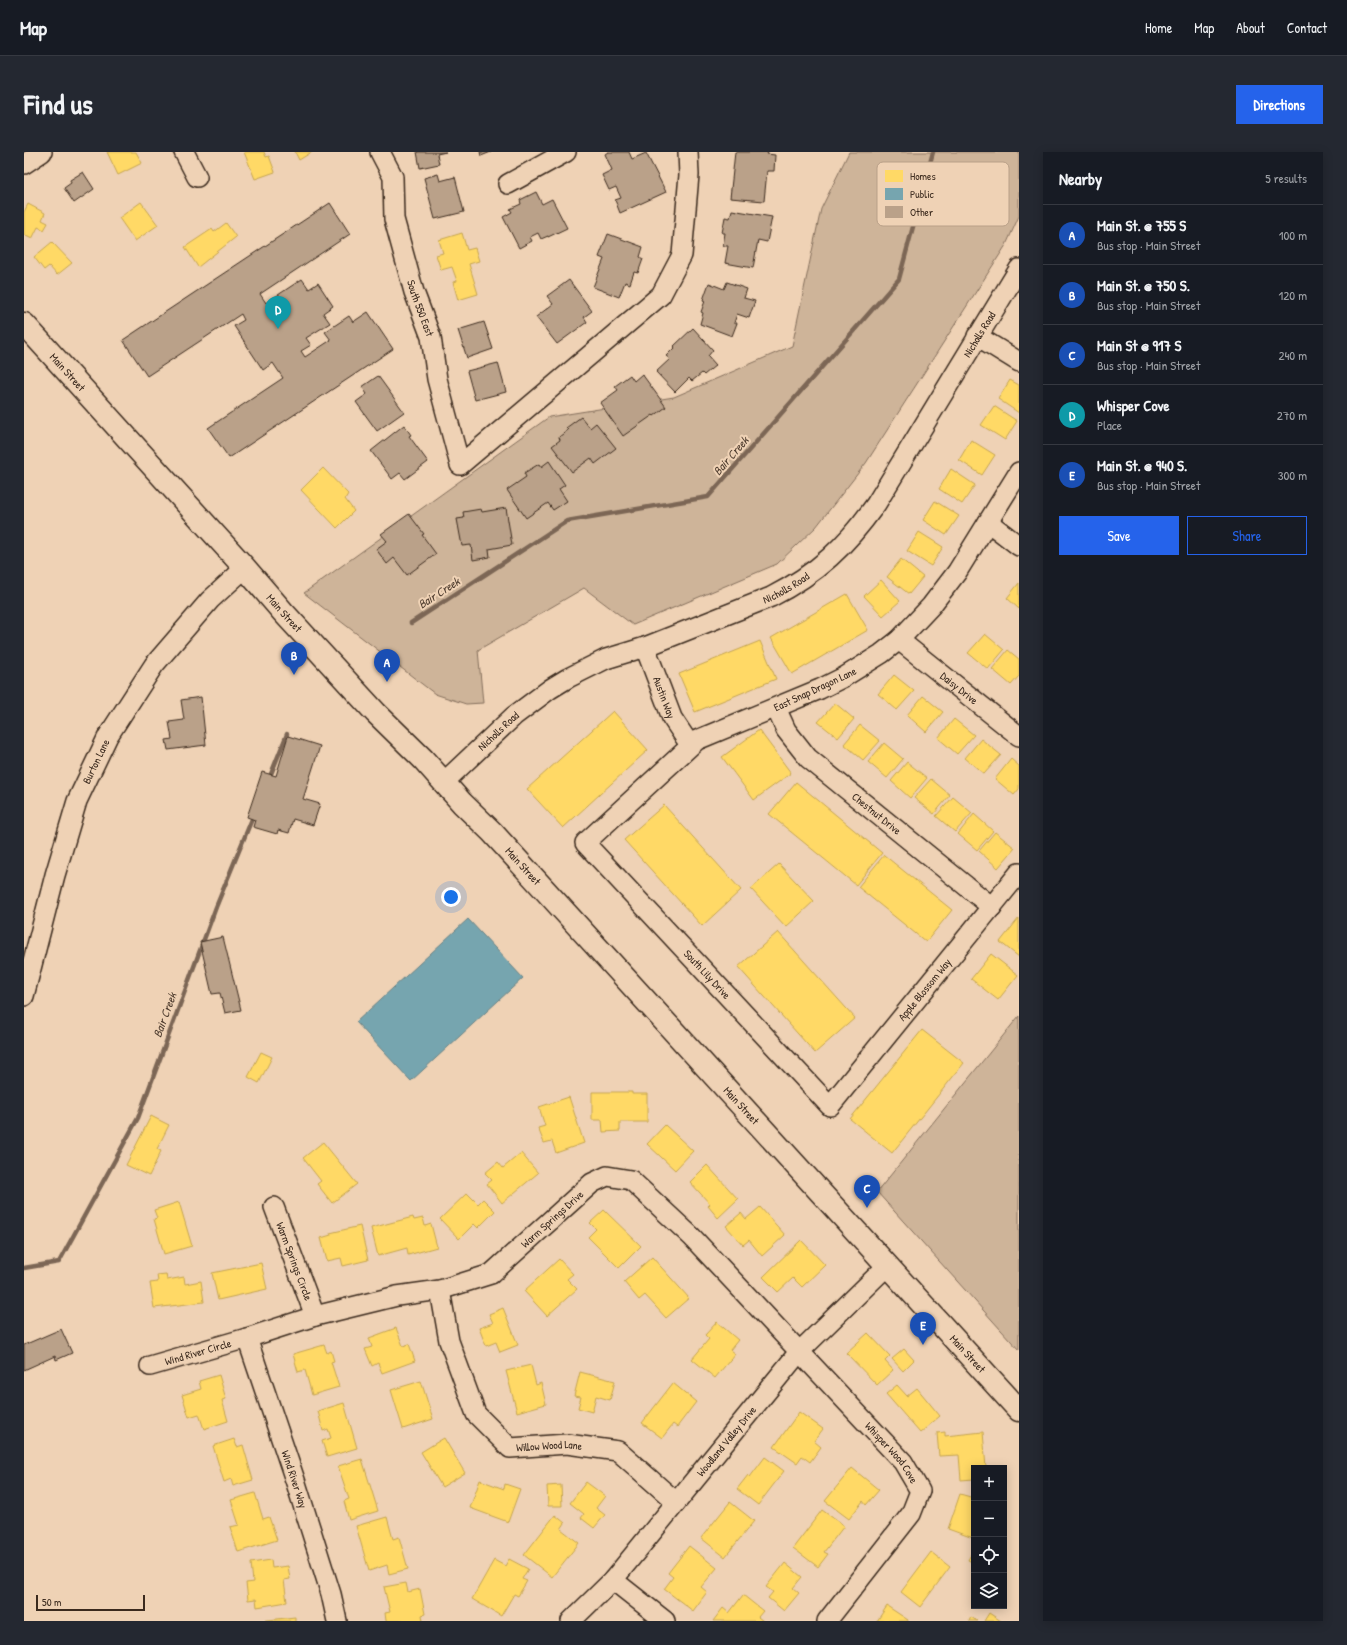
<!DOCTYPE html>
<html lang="en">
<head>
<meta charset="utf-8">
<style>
  body { margin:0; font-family:"Patrick Hand",sans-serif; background:#242831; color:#f1f3f6 }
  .controls { position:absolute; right:12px; bottom:12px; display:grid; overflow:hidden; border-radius:0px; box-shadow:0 2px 10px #0003 }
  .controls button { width:36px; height:36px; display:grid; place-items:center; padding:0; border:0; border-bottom:1px solid #363941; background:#171b24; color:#f1f3f6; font:20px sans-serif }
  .scale { position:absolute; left:12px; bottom:10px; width:109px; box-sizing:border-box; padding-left:4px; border:2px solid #3b2a1e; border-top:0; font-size:11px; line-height:14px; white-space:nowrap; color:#3b2a1e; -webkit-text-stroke:3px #efd2b5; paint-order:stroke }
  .you { position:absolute; left:427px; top:745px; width:14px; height:14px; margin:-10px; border:3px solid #fff; border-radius:50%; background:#1a73e8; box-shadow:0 0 0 6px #1a73e833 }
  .badge { display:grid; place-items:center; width:26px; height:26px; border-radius:50%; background:#2563eb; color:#fff; font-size:13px; font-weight:700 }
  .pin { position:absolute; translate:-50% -33px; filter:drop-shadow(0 1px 2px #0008) }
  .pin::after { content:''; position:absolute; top:21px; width:14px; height:12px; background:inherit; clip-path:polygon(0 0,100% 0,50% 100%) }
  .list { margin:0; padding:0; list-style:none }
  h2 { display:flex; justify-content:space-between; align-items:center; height:52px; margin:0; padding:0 16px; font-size:17px }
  h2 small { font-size:13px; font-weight:400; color:#9ea1a6 }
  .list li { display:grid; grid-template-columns:26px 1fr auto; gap:12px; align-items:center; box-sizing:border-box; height:60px; padding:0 16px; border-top:1px solid #363941 }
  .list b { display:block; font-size:15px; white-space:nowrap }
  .list p { margin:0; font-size:13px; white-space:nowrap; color:#9ea1a6 }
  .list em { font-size:13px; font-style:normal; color:#9ea1a6 }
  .actions { display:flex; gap:8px; padding:12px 16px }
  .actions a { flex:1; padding:9px 0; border:1px solid #2563eb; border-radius:0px; text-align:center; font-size:14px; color:#2563eb }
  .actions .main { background:#2563eb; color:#fff }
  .icon { flex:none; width:22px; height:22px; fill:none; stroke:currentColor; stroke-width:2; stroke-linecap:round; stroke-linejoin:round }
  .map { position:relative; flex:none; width:995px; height:1469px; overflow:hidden; border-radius:0px }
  header { display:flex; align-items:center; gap:24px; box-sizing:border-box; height:56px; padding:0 20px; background:#171b24; border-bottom:1px solid #363941 }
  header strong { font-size:19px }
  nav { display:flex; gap:22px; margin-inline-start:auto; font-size:14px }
  .intro { display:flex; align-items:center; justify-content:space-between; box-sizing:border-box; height:96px; padding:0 24px }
  h1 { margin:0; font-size:28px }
  .button { padding:10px 18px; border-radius:0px; background:#2563eb; color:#fff; font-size:14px; font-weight:700 }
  main { display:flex; gap:24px; padding:0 24px }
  aside { flex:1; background:#171b24; border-radius:0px; box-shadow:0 2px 10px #0003 }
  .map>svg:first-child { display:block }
  .green { fill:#ceb499; stroke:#846f5c }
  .homes { fill:#ffd966; stroke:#c4a450 }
  .public { fill:#76a5af; stroke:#648084 }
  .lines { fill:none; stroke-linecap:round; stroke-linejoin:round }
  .stream { stroke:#7b6654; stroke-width:4.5 }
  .building { fill:#baa189; stroke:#3b2a1e }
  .minor-casing { stroke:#3b2a1e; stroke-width:22 }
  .major-casing { stroke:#3b2a1e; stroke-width:25 }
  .minor { stroke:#efd2b5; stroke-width:19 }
  .major { stroke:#efd2b5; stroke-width:22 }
  .labels { text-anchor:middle; stroke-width:4; stroke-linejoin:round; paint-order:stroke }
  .street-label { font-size:11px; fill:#3b2a1e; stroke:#efd2b5 }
  .water-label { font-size:12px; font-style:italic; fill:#503e30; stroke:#efd2b5 }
  .key { fill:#efd2b5; stroke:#b9a088; stroke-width:1 }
  .key-label { font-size:11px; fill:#3b2a1e }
</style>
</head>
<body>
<header>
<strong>Map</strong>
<nav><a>Home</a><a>Map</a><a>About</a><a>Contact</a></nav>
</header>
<div class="intro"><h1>Find us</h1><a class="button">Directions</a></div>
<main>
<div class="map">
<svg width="995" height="1469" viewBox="0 0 995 1469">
  <rect width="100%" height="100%" fill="#efd2b5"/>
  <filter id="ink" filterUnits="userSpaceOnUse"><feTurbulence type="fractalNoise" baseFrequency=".025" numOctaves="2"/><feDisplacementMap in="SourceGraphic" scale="8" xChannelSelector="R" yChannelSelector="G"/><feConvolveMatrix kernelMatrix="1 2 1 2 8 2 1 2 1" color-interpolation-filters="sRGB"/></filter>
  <g filter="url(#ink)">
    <!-- green -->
    <g class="green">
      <path d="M825 0H995V64L982 93 842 311 792 375 753 412 609 473 560 436 454 498 459 551 442 552 411 542 280 441 525 265 650 245 768 194 797 57Z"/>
      <path d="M995 864V1198L853 1040Z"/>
    </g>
    <!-- homes -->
    <g class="homes">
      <path d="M83 0H112L118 11 94 23Z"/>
      <path d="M220 0H240L242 5 245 4 251 20 231 27Z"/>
      <path d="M271 0H288L275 8Z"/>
      <path d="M117 50 134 73 111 89 95 66Z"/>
      <path d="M4 52 21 61 18 68 24 71 20 78 14 75 8 87 0 83V60Z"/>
      <path d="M202 71 212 85 174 115 161 95 188 77 190 80Z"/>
      <path d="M438 81 443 98 451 96 455 109 445 112 454 142 434 148 429 130 433 129 428 115 417 118 412 103 419 101 415 88Z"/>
      <path d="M28 90 48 111 33 123 25 114 20 118 10 105Z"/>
      <path d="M986 228 995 233V261L974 247Z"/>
      <path d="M970 254 993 269 981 288 957 273Z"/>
      <path d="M947 288 971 303 958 323 935 308Z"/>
      <path d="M299 316 324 342 321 347 330 359 313 376 277 338Z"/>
      <path d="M927 317 951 333 938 352 915 337Z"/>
      <path d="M911 349 935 364 922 383 899 368Z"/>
      <path d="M895 380 919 395 907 414 883 399Z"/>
      <path d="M877 407 899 425 885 442 863 425Z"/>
      <path d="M857 428 876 449 859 464 840 444Z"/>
      <path d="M995 431V457L983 446Z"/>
      <path d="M823 442 844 478 768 522 747 486Z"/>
      <path d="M961 482 980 498 964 517 944 501Z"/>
      <path d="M736 489 752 527 671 560 655 522Z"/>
      <path d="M984 498 995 507V524L987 533 968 517Z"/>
      <path d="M870 523 890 539 873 558 854 542Z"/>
      <path d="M899 544 919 560 902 580 883 563Z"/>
      <path d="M811 551 830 567 814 586 794 570Z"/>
      <path d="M589 559 624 598 539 676 503 637Z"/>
      <path d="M930 567 950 583 933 602 914 586Z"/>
      <path d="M836 573 856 589 839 608 820 592Z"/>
      <path d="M735 578 767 621 730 648 698 605Z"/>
      <path d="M957 587 977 603 960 622 941 606Z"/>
      <path d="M860 591 879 607 863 626 844 610Z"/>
      <path d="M987 607 995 614V637L990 643 971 627Z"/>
      <path d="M883 610 903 626 886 646 867 629Z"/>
      <path d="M907 627 926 643 910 662 890 646Z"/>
      <path d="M772 630 858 701 832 733 745 662Z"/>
      <path d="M929 645 948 661 931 680 912 664Z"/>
      <path d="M640 653 717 738 678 774 600 688Z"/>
      <path d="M950 662 969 679 953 698 934 682Z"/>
      <path d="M971 680 991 696 974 716 955 699Z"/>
      <path d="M860 703 928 758 902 790 834 735Z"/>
      <path d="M755 712 790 749 762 775 727 737Z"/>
      <path d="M995 766V805L976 790Z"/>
      <path d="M754 780 831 866 791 901 714 815Z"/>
      <path d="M967 802 994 823 974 848 947 827Z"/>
      <path d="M898 878 940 911 868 1001 826 967Z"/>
      <path d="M237 900 248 905 235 931 224 925Z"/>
      <path d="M568 940H608V942H623V970H596V979L579 980 578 968H568Z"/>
      <path d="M545 945 560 991 532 1001 528 989 520 991 514 976 521 974 515 955Z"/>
      <path d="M127 964 145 973 133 997 137 999 125 1024 102 1013Z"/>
      <path d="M641 973 669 999 651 1018 623 992Z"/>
      <path d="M299 990 333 1032 308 1051 293 1032 297 1029 279 1006Z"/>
      <path d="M497 1001 514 1021 478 1051 463 1032 468 1028 461 1021 474 1010 479 1016Z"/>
      <path d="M683 1013 714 1047 694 1066 684 1054 686 1052 666 1030Z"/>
      <path d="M443 1041 454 1052 459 1047 471 1059 454 1076 450 1072 435 1087 416 1067Z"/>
      <path d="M155 1050 168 1094 140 1102 130 1067 133 1066 130 1058Z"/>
      <path d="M736 1055 761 1083 738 1104 725 1088 719 1093 702 1074 717 1061 722 1067Z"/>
      <path d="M580 1058 617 1094 595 1116 564 1085 572 1077 566 1071Z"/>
      <path d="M389 1065 390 1068 399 1066 401 1074 407 1072 413 1095 384 1103 383 1096 354 1104 347 1076Z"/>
      <path d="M336 1074 344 1108 319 1114 317 1106 303 1109 297 1086 307 1083 306 1081Z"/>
      <path d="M777 1088 801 1113 778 1135 769 1126 754 1140 739 1125Z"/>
      <path d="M628 1105 665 1146 642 1166 621 1143 615 1148 600 1130Z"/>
      <path d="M535 1107 549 1122 543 1127 553 1137 523 1164 500 1139Z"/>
      <path d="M237 1111 243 1137 194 1148 188 1121Z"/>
      <path d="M142 1122 143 1128 160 1125 161 1132 177 1129 180 1150 130 1156 126 1131 134 1130 133 1123Z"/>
      <path d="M479 1156 494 1193 476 1200 472 1190 462 1194 455 1176 469 1171 465 1162Z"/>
      <path d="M693 1170 714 1188 706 1198 711 1202 691 1226 668 1207 685 1187 681 1183Z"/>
      <path d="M372 1176 379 1194 385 1192 391 1209 358 1221 354 1211 348 1214 341 1197 348 1195 345 1186Z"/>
      <path d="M844 1181 866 1204 861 1209 869 1218 853 1233 822 1201Z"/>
      <path d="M300 1193 303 1201 307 1199 310 1209 307 1210 315 1235 288 1243 281 1218 274 1220 269 1202Z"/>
      <path d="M880 1197 890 1208 879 1219 868 1207Z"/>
      <path d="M507 1213 512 1233 517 1231 522 1252 493 1260 482 1219Z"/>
      <path d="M556 1220 591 1229 586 1248 572 1244 568 1260 554 1256 557 1245 550 1244Z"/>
      <path d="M195 1223 202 1247 198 1248 204 1269 180 1277 175 1262 165 1265 158 1243 177 1237 175 1229Z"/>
      <path d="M397 1229 409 1267 379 1277 367 1238Z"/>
      <path d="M649 1231 672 1250 653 1275 649 1272 638 1286 618 1271Z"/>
      <path d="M873 1233 883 1244 893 1236 916 1264 896 1281 862 1242Z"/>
      <path d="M320 1251 333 1296 303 1305 298 1289 307 1286 304 1277 299 1279 294 1259Z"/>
      <path d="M775 1260 799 1277 790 1289 797 1295 786 1310 778 1304 773 1311 750 1295Z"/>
      <path d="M921 1280V1284L959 1280 962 1316H950V1327L937 1328 935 1303 915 1304 913 1281Z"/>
      <path d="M420 1286 441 1321 418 1335 397 1300Z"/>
      <path d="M210 1287 213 1295 219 1293 229 1328 209 1334 207 1327 200 1330 189 1294Z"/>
      <path d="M741 1305 760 1319 734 1353 713 1337 724 1323 726 1325Z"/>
      <path d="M338 1307 354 1359 325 1368 320 1349 325 1347 314 1314Z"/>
      <path d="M828 1316 855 1338 842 1353 839 1349 825 1367 801 1349Z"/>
      <path d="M456 1328 480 1337 481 1332 496 1337 484 1370 446 1356Z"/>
      <path d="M562 1330 581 1344 572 1356 581 1363 570 1376 557 1366 560 1362 546 1351Z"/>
      <path d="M537 1333 538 1354H524L523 1334Z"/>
      <path d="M231 1341 239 1367 245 1365 253 1388 214 1400 206 1375 215 1373 207 1348Z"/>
      <path d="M936 1342 950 1346 949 1386 924 1377Z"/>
      <path d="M706 1350 730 1369 701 1405 677 1386Z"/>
      <path d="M798 1358 820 1374 800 1400 804 1402 794 1415 769 1396Z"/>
      <path d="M531 1363 541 1371 537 1377 555 1391 528 1425 500 1403Z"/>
      <path d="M363 1365 369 1387 375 1385 384 1417 365 1422 363 1413 345 1419 332 1374Z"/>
      <path d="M665 1394 693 1416 677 1435 683 1440 669 1459 640 1437 649 1425 644 1421Z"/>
      <path d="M950 1397V1411L944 1408Z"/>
      <path d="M907 1400 926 1415 896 1455 877 1440Z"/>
      <path d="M485 1407 504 1417 498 1427 503 1429 494 1444 490 1442 477 1464 448 1447 470 1408 481 1414Z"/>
      <path d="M247 1408 248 1416 264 1414 266 1427 260 1428 263 1450 233 1455 232 1447 224 1448 222 1431 229 1430 227 1411Z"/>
      <path d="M761 1411 778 1425 769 1436 775 1441 760 1459 744 1446 749 1440 742 1435Z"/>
      <path d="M382 1431 384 1440 396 1437 401 1462 398 1463 399 1469H362L361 1461 366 1460 360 1435Z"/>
      <path d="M719 1443 739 1459 734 1465 739 1469H689L699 1456 705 1461Z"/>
      <path d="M863 1454 884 1468V1469H853Z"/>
      <path d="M965 1461 977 1469H960Z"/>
      <path d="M271 1465V1469H235Z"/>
      <path d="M947 1465 953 1469H945Z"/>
    </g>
    <!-- public -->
    <path class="public" d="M444 767 499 826 387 929 332 870Z"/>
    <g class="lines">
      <!-- stream -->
      <g class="stream">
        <path d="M387 471 543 369 684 345 875 127 909 0"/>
        <path d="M245 627 263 582"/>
        <path d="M0 1116 35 1110 114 966 192 755 230 662"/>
      </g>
    </g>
    <!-- building -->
    <g class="building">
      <path d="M393 0H422L413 2 415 12 396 16Z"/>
      <path d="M456 0H467L457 4Z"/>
      <path d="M584 0H605L608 7 622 1 642 40 596 61 591 48 597 46 592 35 585 38 578 23 588 18 581 2Z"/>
      <path d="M711 0H744L743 2 751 3 750 19H743L740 49 706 46Z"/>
      <path d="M59 20 70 37 50 51 40 36 47 31 46 28Z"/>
      <path d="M414 22 416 29 431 25 440 60 411 67 400 26Z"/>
      <path d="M512 40 518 52 528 47 543 76 524 85V84L517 87 514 81 506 85 508 89 495 96 479 65 488 60 486 57 497 52 496 48Z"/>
      <path d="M306 51 326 82 236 142 242 151 278 127 285 137 294 131 309 154 299 161 306 171 282 186 287 193 277 199 281 205 307 188 301 180 325 164 329 170 344 160 369 197 205 306 184 276 259 226 249 211 239 218 210 174 220 168 217 162 123 224 99 188Z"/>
      <path d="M708 58 748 65 743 90 734 88 729 116 701 111 704 94H699L701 81H698L701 65 706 66Z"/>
      <path d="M584 82 619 95 616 105 619 107 614 121 610 120 606 132 601 130 595 145 569 135 580 107 575 105Z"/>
      <path d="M545 128 568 159 560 165 563 170 533 192 512 165 529 152 523 144Z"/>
      <path d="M703 130 723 137 720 146 731 149 725 166 713 162 710 171H713L708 184 676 172 679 161 677 160 681 149 679 148 685 131 700 137Z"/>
      <path d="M460 170 469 197 443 206 434 178Z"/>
      <path d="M669 176 689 198 684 204 692 213 680 223 678 221 668 229 665 226 651 240 632 220 646 207 642 204 651 195 650 194Z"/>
      <path d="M474 211 482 240 451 248 443 219Z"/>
      <path d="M618 222 642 255 630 264 629 263 599 284 576 251 594 238 591 234 606 223 610 229Z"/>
      <path d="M354 224 380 260 353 279 332 250 343 242 338 235Z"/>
      <path d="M557 265 566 276 572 271 592 296 571 312 567 306 548 320 528 294 536 288 535 285 544 278 542 276Z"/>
      <path d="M380 273 387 283 385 284 404 310 381 327 376 321 368 327 347 299Z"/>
      <path d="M525 309 541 333 535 337 543 349 529 358 524 351 502 366 483 338 502 325 500 321 515 312 517 315Z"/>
      <path d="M482 356 488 393 465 397 466 405 449 408 447 393 438 394 433 367 440 366 439 360 457 357 458 360Z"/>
      <path d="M385 362 400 382 398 383 412 402 383 423 370 406 363 412 352 397 363 389 357 382Z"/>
      <path d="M177 545 182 593 144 598 142 588 148 587 145 570 160 568 157 548Z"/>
      <path d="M264 584 296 594 279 647 296 652 289 673 269 667 265 681 254 678 253 682 229 675 231 668 223 665 238 620 252 624Z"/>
      <path d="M199 785 217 858 201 861 196 841 188 842 176 790Z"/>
      <path d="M37 1177 48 1201 32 1208 31 1204 0 1218V1193Z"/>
    </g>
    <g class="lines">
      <defs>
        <g id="minor">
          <path d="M160 0 173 25"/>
          <path id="s1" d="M356 0 369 25 370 67 390 140 407 185 413 227 436 313 637 143 658 103 665 23 664 0"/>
          <path d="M0 12 18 0"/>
          <path d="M484 32 542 0"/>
          <path d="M953 184 995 210"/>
          <path id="s2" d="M995 320 933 420 907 454 875 488 857 502 820 525 796 537 673 588 561 691 806 954 995 721"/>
          <path d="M964 370 995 394"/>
          <path id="s3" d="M875 488 995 584"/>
          <path id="s4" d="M621 495 648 566 666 593"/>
          <path id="s5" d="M752 556 762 578 784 606 968 755"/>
          <path id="s6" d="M419 631 490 564 526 537 544 526 582 507 621 495 747 445C794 421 822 394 852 352L995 117"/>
          <path id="s7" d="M0 844 31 723 53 649 84 584 130 513 186 448 221 416"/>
          <path id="s8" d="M250 1055 291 1164"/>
          <path id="s9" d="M416 1138 425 1189 452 1262 486 1296 543 1292 594 1299 652 1350"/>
          <path id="s10" d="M223 1186 272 1331 307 1442 313 1469"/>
          <path id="s11" d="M126 1214 223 1186 291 1164 373 1144 416 1138 467 1122 568 1031 583 1024 607 1028 668 1085 879 1310 896 1339 887 1362 803 1469"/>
          <path d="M589 1428 641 1469"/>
          <path id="s12" d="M547 1469 589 1428 775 1200 863 1114"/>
        </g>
        <g id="major">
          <path id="s13" d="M0 172 221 416 259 460 352 561 399 607 438 651 468 680 995 1258"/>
        </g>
      </defs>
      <!-- minor casing -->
      <use href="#minor" class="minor-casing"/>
      <!-- major casing -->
      <use href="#major" class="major-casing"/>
      <!-- minor -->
      <use href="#minor" class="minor"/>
      <!-- major -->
      <use href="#major" class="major"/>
    </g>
  </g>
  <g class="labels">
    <!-- street labels -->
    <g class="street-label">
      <text dy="4" stroke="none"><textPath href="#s1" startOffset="163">South 550 East</textPath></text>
      <text dy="4" stroke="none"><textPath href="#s6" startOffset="723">Nicholls Road</textPath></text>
      <text dy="4" stroke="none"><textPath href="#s13" startOffset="65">Main Street</textPath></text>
      <text dy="4" stroke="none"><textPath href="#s6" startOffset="400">Nicholls Road</textPath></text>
      <text dy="4" stroke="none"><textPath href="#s13" startOffset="389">Main Street</textPath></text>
      <text dy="4" stroke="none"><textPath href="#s3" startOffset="77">Daisy Drive</textPath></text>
      <text transform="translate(791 537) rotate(-25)" y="4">East Snap Dragon Lane</text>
      <text dy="4" stroke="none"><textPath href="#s4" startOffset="54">Austin Way</textPath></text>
      <text dy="4" stroke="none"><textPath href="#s6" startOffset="76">Nicholls Road</textPath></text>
      <text dy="4" stroke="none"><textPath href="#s7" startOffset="246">Burton Lane</textPath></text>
      <text dy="4" stroke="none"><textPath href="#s5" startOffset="148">Chestnut Drive</textPath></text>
      <text dy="4" stroke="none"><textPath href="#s13" startOffset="737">Main Street</textPath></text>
      <text dy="4" stroke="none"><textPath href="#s2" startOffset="765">South Lily Drive</textPath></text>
      <text dy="4" stroke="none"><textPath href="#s2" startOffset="1095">Apple Blossom Way</textPath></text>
      <text dy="4" stroke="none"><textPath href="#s13" startOffset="1061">Main Street</textPath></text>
      <text dy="4" stroke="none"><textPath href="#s11" startOffset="436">Warm Springs Drive</textPath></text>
      <text dy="4" stroke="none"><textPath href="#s8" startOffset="58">Warm Springs Circle</textPath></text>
      <text dy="4" stroke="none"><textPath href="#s11" startOffset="50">Wind River Circle</textPath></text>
      <text dy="4" stroke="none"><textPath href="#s13" startOffset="1397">Main Street</textPath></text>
      <text dy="4" stroke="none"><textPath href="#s12" startOffset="238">Woodland Valley Drive</textPath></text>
      <text dy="4" stroke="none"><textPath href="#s9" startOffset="217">Willow Wood Lane</textPath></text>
      <text dy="4" stroke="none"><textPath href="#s11" startOffset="908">Whisper Wood Cove</textPath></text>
      <text dy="4" stroke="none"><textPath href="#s10" startOffset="149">Wind River Way</textPath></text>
    </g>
    <!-- water labels -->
    <g class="water-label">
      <text transform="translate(707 304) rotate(-49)" y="4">Bair Creek</text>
      <text transform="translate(415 441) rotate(-33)" y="4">Bair Creek</text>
      <text transform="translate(141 863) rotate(-70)" y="4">Bair Creek</text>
    </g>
  </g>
  <!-- legend -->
  <rect x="853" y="10" width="132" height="64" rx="6" class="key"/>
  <rect x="861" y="18" width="18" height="12" fill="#ffd966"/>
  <rect x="861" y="36" width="18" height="12" fill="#76a5af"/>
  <rect x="861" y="54" width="18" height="12" fill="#baa189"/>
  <g class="key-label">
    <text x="886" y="28">Homes</text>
    <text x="886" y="46">Public</text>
    <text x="886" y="64">Other</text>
  </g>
</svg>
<div class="controls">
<button>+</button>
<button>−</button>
<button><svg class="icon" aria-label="locate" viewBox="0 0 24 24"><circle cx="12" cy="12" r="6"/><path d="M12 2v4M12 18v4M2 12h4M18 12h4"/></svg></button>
<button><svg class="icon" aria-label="layers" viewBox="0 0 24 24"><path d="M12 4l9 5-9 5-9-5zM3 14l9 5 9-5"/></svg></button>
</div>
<div class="scale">50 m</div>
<div class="you"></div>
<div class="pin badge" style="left:363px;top:530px;background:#1a4fb4">A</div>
<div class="pin badge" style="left:270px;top:523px;background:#1a4fb4">B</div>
<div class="pin badge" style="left:843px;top:1056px;background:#1a4fb4">C</div>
<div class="pin badge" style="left:254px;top:177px;background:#0f9aa8">D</div>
<div class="pin badge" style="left:899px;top:1193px;background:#1a4fb4">E</div>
</div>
<aside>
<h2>Nearby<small>5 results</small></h2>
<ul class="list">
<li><span class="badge" style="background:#1a4fb4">A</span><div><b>Main St. @ 755 S</b><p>Bus stop · Main Street</p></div><em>100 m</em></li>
<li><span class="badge" style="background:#1a4fb4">B</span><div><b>Main St. @ 750 S.</b><p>Bus stop · Main Street</p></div><em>120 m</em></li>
<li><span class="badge" style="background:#1a4fb4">C</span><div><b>Main St @ 917 S</b><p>Bus stop · Main Street</p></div><em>240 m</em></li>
<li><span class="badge" style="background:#0f9aa8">D</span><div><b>Whisper Cove</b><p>Place</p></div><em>270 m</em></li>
<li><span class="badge" style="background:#1a4fb4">E</span><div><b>Main St. @ 940 S.</b><p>Bus stop · Main Street</p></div><em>300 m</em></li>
</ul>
<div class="actions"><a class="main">Save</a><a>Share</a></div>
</aside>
</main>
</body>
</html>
